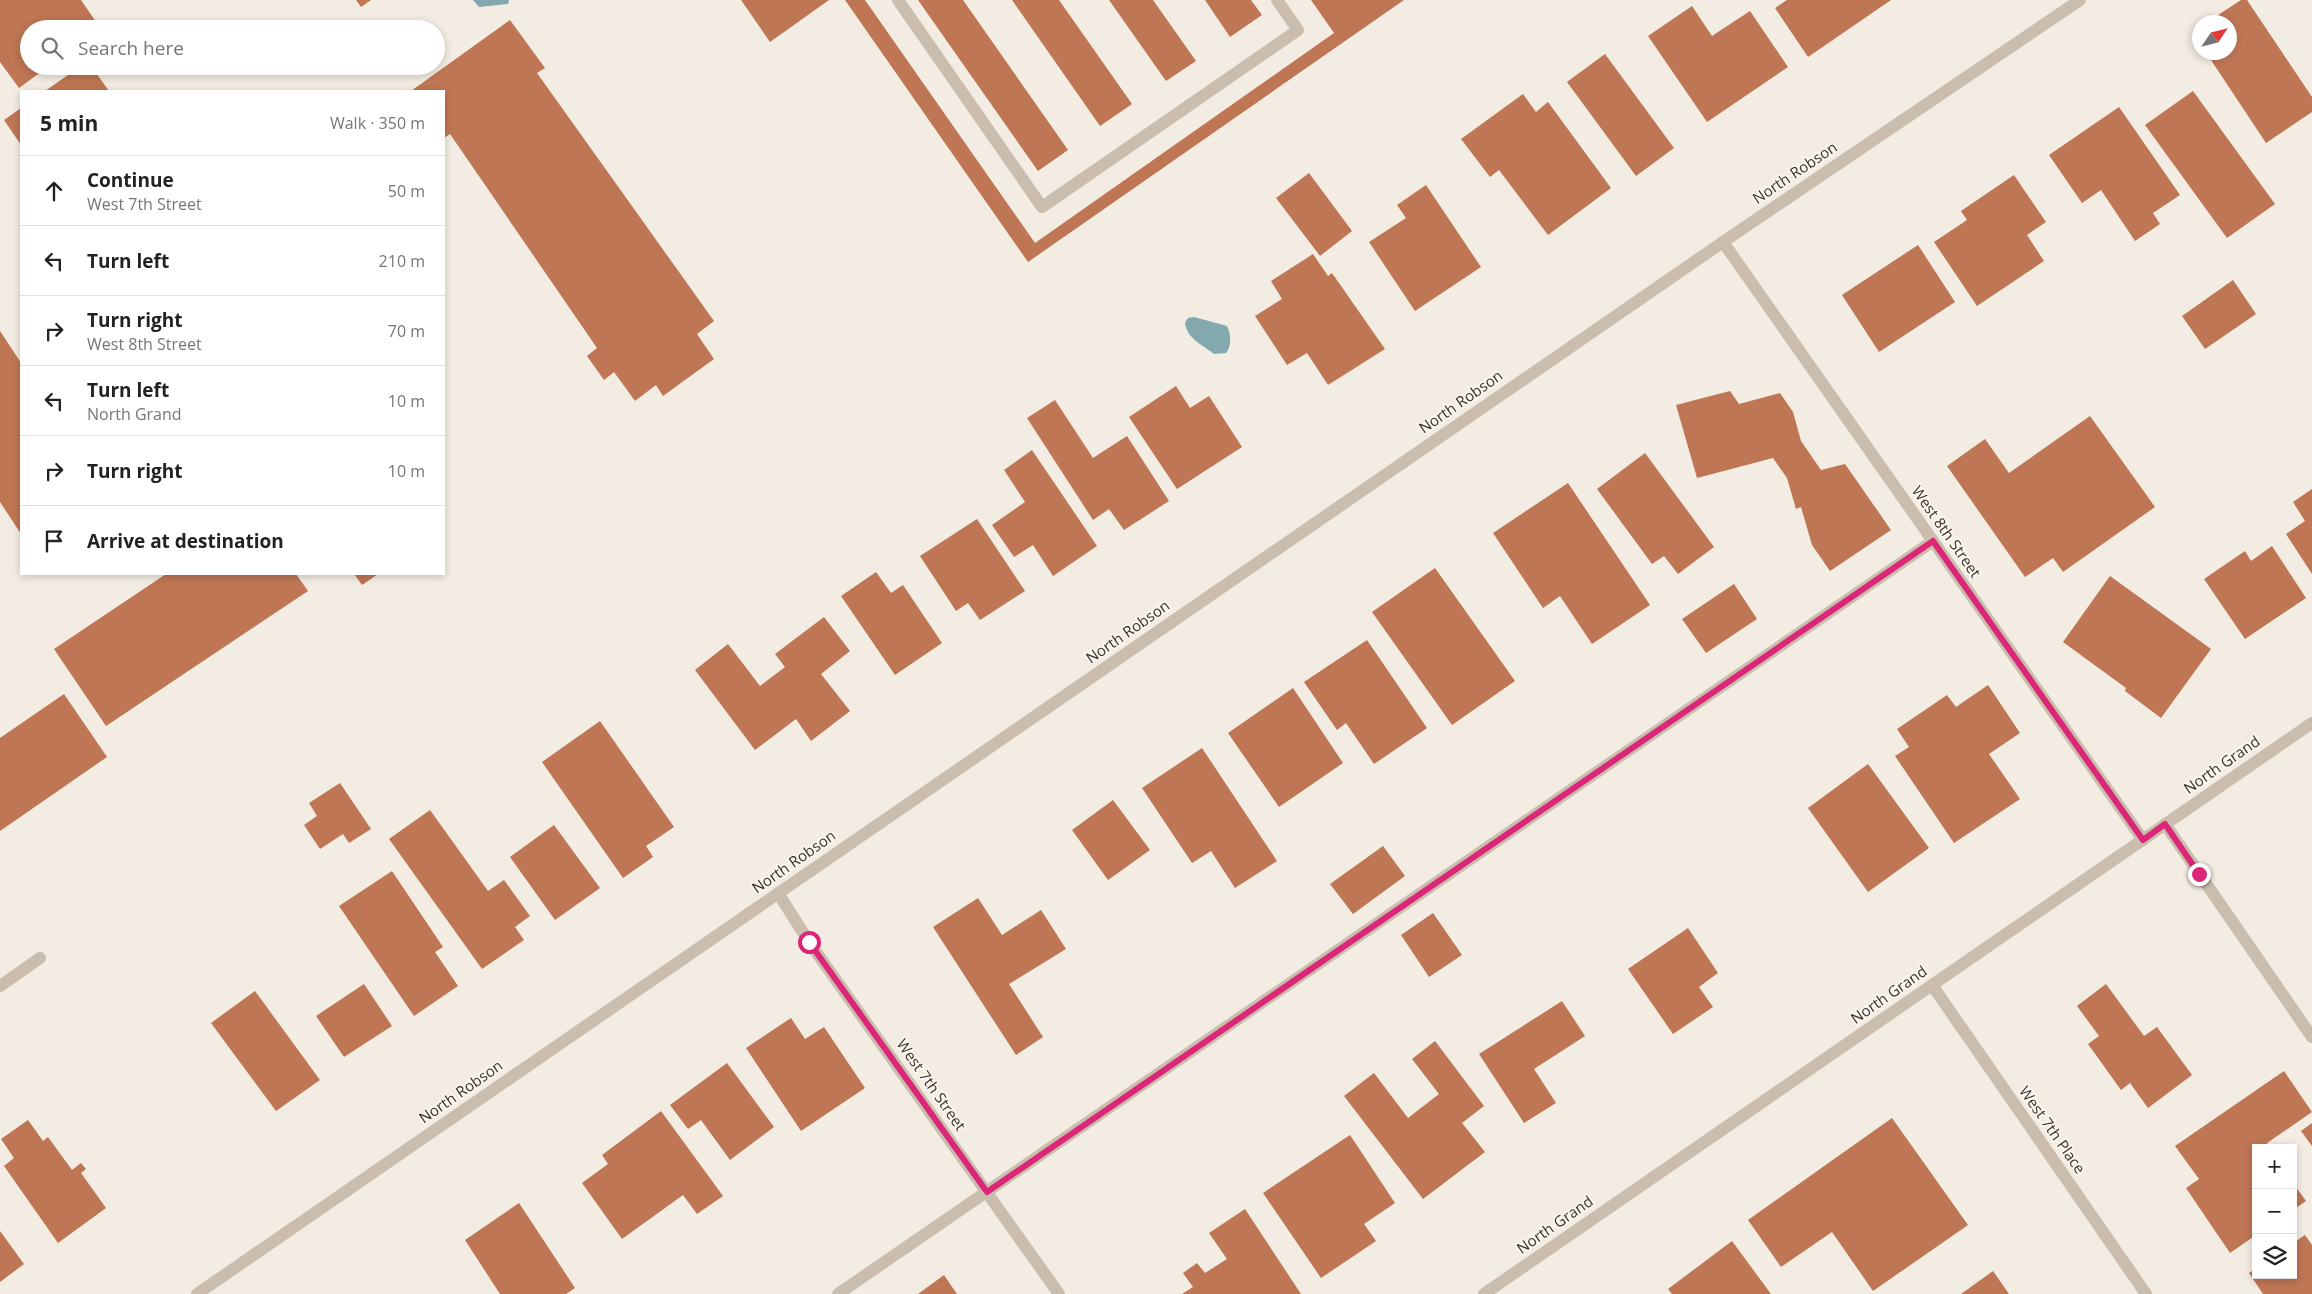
<!DOCTYPE html>
<html lang="en">
<head>
<meta charset="utf-8">
<style>
  body { margin:0; font-family:"Open Sans",sans-serif; background:#f2f2f2; color:#222 }
  .controls { position:absolute; right:15px; bottom:15px; display:grid; overflow:hidden; border-radius:0px; box-shadow:0 2px 8px #0003 }
  .controls button { width:45px; height:45px; display:grid; place-items:center; padding:0; border:0; border-bottom:1px solid #e0e0e0; background:#fff; color:#222; font:25px sans-serif }
  .compass { position:absolute; left:2192px; top:15px; width:45px; height:45px; border-radius:50%; background:#fff; box-shadow:0 2px 8px #0003; rotate:55deg }
  .stop { position:absolute; width:15px; height:15px; margin:-11px; border:4px solid #db2777; border-radius:50%; background:#fff }
  .stop.end { background:#db2777; border-color:#fff; box-shadow:0 1px 5px #0008 }
  .list { margin:0; padding:0; list-style:none }
  h2 { display:flex; justify-content:space-between; align-items:center; height:65px; margin:0; padding:0 20px; font-size:21px }
  h2 small { font-size:16px; font-weight:400; color:#767676 }
  .list li { display:grid; grid-template-columns:32px 1fr auto; gap:15px; align-items:center; box-sizing:border-box; height:70px; padding:0 20px; border-top:1px solid #e0e0e0 }
  .list b { display:block; font-size:19px; white-space:nowrap }
  .list p { margin:0; font-size:16px; white-space:nowrap; color:#767676 }
  .list em { font-size:16px; font-style:normal; color:#767676 }
  .icon { flex:none; width:28px; height:28px; fill:none; stroke:currentColor; stroke-width:2; stroke-linecap:round; stroke-linejoin:round }
  .map { position:relative; flex:none; width:2312px; height:1294px; overflow:hidden }
  .search { position:absolute; background:#fff; box-shadow:0 2px 8px #0003; left:20px; top:20px; width:425px; height:55px; display:flex; align-items:center; gap:12px; box-sizing:border-box; padding:0 18px; border-radius:28px; color:#767676; font-size:19px }
  .panel { position:absolute; background:#fff; box-shadow:0 2px 8px #0003; left:20px; top:90px; width:425px; height:485px; border-radius:0px }
  .map>svg:first-child { display:block }
  .water { fill:#83a8ae }
  .building { fill:#be7654 }
  .lines { fill:none; stroke-linecap:round; stroke-linejoin:round }
  .service { stroke:#cabdae; stroke-width:12 }
  .minor { stroke:#cabdae; stroke-width:12 }
  .route { stroke:#db2777; stroke-width:6 }
  .labels { text-anchor:middle; stroke-width:4; stroke-linejoin:round; paint-order:stroke }
  .street-label { font-size:15px; fill:#39312c; stroke:#faf5ee }
</style>
</head>
<body>
<div class="map">
<svg width="2312" height="1294" viewBox="0 0 2312 1294">
  <rect width="100%" height="100%" fill="#f2ece2"/>
  <!-- water -->
  <g class="water">
    <path d="M473 0H509L508 4 479 7Z"/>
    <path d="M1194 317 1227 326C1231 334 1232 346 1226 353L1214 354C1203 345 1187 339 1185 323L1188 318Z"/>
  </g>
  <!-- building -->
  <g class="building">
    <path d="M0 0H81L101 29H29V66H49L19 88 0 62Z"/>
    <path d="M356 0H371L361 7Z"/>
    <path d="M741 0H829L770 42Z"/>
    <path d="M845 0H865L1035 243 1334 33 1311 0H1404L1028 262Z"/>
    <path d="M918 0H963L1068 150 1038 171Z"/>
    <path d="M1012 0H1059L1132 104 1100 126Z"/>
    <path d="M1109 0H1153L1196 61 1166 81Z"/>
    <path d="M1205 0H1251L1262 15 1230 37Z"/>
    <path d="M1787 0H1891L1808 57 1775 8Z"/>
    <path d="M2241 0H2247L2312 97V112L2266 143 2207 54 2230 52V22H2214L2212 19Z"/>
    <path d="M1692 6 1712 36 1750 11 1788 67 1707 122 1648 36Z"/>
    <path d="M510 20 545 68 537 73 714 321 697 334 714 359 663 396 656 385 635 401 614 372 604 380 587 356 597 348 450 134 444 138V91H411Z"/>
    <path d="M1605 54 1674 148 1636 176 1567 82Z"/>
    <path d="M81 66H91L109 91H45Z"/>
    <path d="M2193 91 2275 204 2227 238 2145 125Z"/>
    <path d="M1523 94 1536 112 1548 102 1611 188 1548 235 1499 170 1490 177 1461 139Z"/>
    <path d="M2119 107 2180 195 2153 213 2160 224 2135 241 2101 190 2082 203 2049 155Z"/>
    <path d="M21 108V145L4 120Z"/>
    <path d="M1309 173 1352 231 1320 256 1276 198Z"/>
    <path d="M2014 175 2046 222 2027 235 2044 261 1977 306 1934 242 1967 220 1961 211Z"/>
    <path d="M1426 185 1481 267 1415 311 1369 242 1406 218 1397 205Z"/>
    <path d="M1918 245 1955 302 1879 352 1842 295Z"/>
    <path d="M1313 254 1328 276 1332 273 1385 349 1328 385 1307 353 1287 365 1255 316 1282 299 1271 281Z"/>
    <path d="M2233 280 2256 314 2205 349 2182 316Z"/>
    <path d="M0 331 21 363V534L0 502Z"/>
    <path d="M1176 386 1190 408 1209 396 1242 447 1177 489 1129 417Z"/>
    <path d="M1730 391 1739 404 1780 393 1793 412 1801 441 1821 470 1845 464 1891 530 1830 571 1812 545 1801 507 1796 509 1787 478 1773 458 1697 478 1676 405Z"/>
    <path d="M1055 400 1093 458 1127 436 1169 501 1124 530 1109 509 1093 520 1027 418Z"/>
    <path d="M2090 416 2155 507 2063 572 2053 558 2025 577 1947 466 1985 439 2009 473Z"/>
    <path d="M1032 450 1097 546 1053 576 1033 545 1014 557 992 525 1025 502 1004 470Z"/>
    <path d="M1645 453 1714 547 1678 574 1664 556 1652 564 1597 489Z"/>
    <path d="M1568 483 1650 605 1592 644 1560 596 1543 608 1493 533Z"/>
    <path d="M2312 489V574L2286 534 2305 521 2293 502Z"/>
    <path d="M977 519 1025 591 980 620 968 603 956 611 920 556Z"/>
    <path d="M2272 546 2306 598 2245 639 2204 579 2245 551 2251 561Z"/>
    <path d="M1435 568 1515 681 1452 725 1372 612Z"/>
    <path d="M876 572 891 593 903 585 942 643 895 675 841 596Z"/>
    <path d="M166 574H296L308 591 106 726 54 649Z"/>
    <path d="M354 574H378L362 585Z"/>
    <path d="M2110 576 2211 649 2161 718 2125 691 2126 688 2063 642Z"/>
    <path d="M1734 584 1757 619 1706 653 1682 619Z"/>
    <path d="M824 617 850 651 821 674 850 711 811 741 796 719 755 750 695 670 728 644 760 686 785 667 775 654Z"/>
    <path d="M1367 640 1427 728 1374 764 1346 723 1337 730 1304 682Z"/>
    <path d="M1988 685 2020 733 1989 754 2020 799 1954 843 1895 756 1909 747 1897 729 1947 695 1956 707Z"/>
    <path d="M1293 688 1343 763 1279 807 1228 733Z"/>
    <path d="M64 694 107 757 0 831V738Z"/>
    <path d="M600 721 674 827 646 846 653 857 623 878 542 762Z"/>
    <path d="M1202 748 1277 861 1235 888 1211 851 1192 863 1142 788Z"/>
    <path d="M1868 764 1929 848 1868 892 1808 808Z"/>
    <path d="M340 783 371 829 349 843 343 834 320 849 304 825 317 816 309 803Z"/>
    <path d="M1113 800 1150 850 1108 880 1072 830Z"/>
    <path d="M430 810 488 891 504 880 530 916 515 927 524 940 482 969 389 839Z"/>
    <path d="M554 825 600 888 555 920 510 857Z"/>
    <path d="M1383 846 1405 876 1353 914 1330 884Z"/>
    <path d="M392 871 443 947 435 952 458 986 414 1016 339 906Z"/>
    <path d="M978 898 1002 935 1041 910 1066 949 1009 984 1043 1037 1016 1055 933 927Z"/>
    <path d="M1433 913 1462 955 1429 977 1401 935Z"/>
    <path d="M1688 928 1718 973 1699 987 1713 1007 1673 1034 1628 969Z"/>
    <path d="M364 984 392 1026 344 1057 316 1016Z"/>
    <path d="M2106 984 2144 1036 2157 1027 2192 1075 2148 1108 2130 1083 2121 1090 2088 1044 2099 1036 2077 1006Z"/>
    <path d="M255 991 320 1080 276 1111 211 1023Z"/>
    <path d="M1562 1001 1585 1036 1534 1069 1556 1103 1524 1123 1479 1054Z"/>
    <path d="M791 1018 805 1039 824 1027 865 1088 801 1131 746 1048Z"/>
    <path d="M1435 1041 1484 1106 1462 1123 1485 1152 1423 1199 1344 1096 1374 1073 1408 1118 1439 1094 1412 1059Z"/>
    <path d="M727 1063 774 1127 730 1160 701 1120 688 1129 670 1105Z"/>
    <path d="M2284 1071 2312 1112 2267 1143 2270 1148H2256V1235L2230 1253 2186 1188 2199 1179 2175 1146Z"/>
    <path d="M661 1111 723 1196 697 1214 683 1195 622 1239 582 1183 608 1164 602 1155Z"/>
    <path d="M1892 1118 1968 1225 1873 1291 1832 1232 1781 1267 1748 1220Z"/>
    <path d="M28 1120 43 1141 48 1137 72 1170 81 1163 86 1169 81 1173 106 1208 58 1243 4 1166 14 1158 1 1139Z"/>
    <path d="M2312 1123V1146L2301 1131Z"/>
    <path d="M1350 1135 1395 1203 1364 1224 1376 1241 1321 1278 1263 1193Z"/>
    <path d="M2293 1183 2306 1201 2293 1210Z"/>
    <path d="M519 1203 575 1288 566 1294H500L465 1240Z"/>
    <path d="M1245 1209 1301 1294H1182L1193 1287 1183 1273 1197 1263 1205 1273 1227 1259 1209 1233Z"/>
    <path d="M0 1231 24 1264 0 1282Z"/>
    <path d="M2305 1235 2312 1245V1294H2263L2249 1273 2256 1268V1275H2293V1243Z"/>
    <path d="M1732 1241 1771 1294H1672L1668 1289Z"/>
    <path d="M1993 1271 2009 1294H1961Z"/>
    <path d="M944 1275 957 1294H918Z"/>
  </g>
  <g class="lines">
    <!-- service -->
    <g class="service">
      <path d="M898 0 1042 207 1298 30 1277 0"/>
      <path d="M2165 824 2312 1037"/>
      <path d="M0 986 40 958"/>
      <path d="M838 1294 1933 541"/>
    </g>
    <!-- minor -->
    <g class="minor">
      <path d="M1723 242 2143 840"/>
      <path d="M778 893 809 942 1059 1294"/>
      <path d="M1932 985 2146 1294"/>
      <path d="M197 1294 1723 242 2080 0"/>
      <path d="M1484 1294 2312 723"/>
    </g>
  </g>
  <g class="lines">
    <!-- route -->
    <path class="route" d="M809 942 987 1192 1933 541 2143 840 2165 824 2199 874"/>
  </g>
  <g class="labels">
    <!-- street labels -->
    <g class="street-label">
      <text transform="translate(1795 173) rotate(-34)" y="5">North Robson</text>
      <text transform="translate(1461 402) rotate(-35)" y="5">North Robson</text>
      <text transform="translate(1946 532) rotate(55)" y="5">West 8th Street</text>
      <text transform="translate(1128 632) rotate(-35)" y="5">North Robson</text>
      <text transform="translate(2222 765) rotate(-35)" y="5">North Grand</text>
      <text transform="translate(794 862) rotate(-35)" y="5">North Robson</text>
      <text transform="translate(1889 995) rotate(-35)" y="5">North Grand</text>
      <text transform="translate(931 1085) rotate(55)" y="5">West 7th Street</text>
      <text transform="translate(461 1092) rotate(-35)" y="5">North Robson</text>
      <text transform="translate(2052 1130) rotate(55)" y="5">West 7th Place</text>
      <text transform="translate(1555 1225) rotate(-35)" y="5">North Grand</text>
    </g>
  </g>
</svg>
<div class="controls">
<button>+</button>
<button>−</button>
<button><svg class="icon" aria-label="layers" viewBox="0 0 24 24"><path d="M12 4l9 5-9 5-9-5zM3 14l9 5 9-5"/></svg></button>
</div>
<svg class="compass" viewBox="-18 -18 36 36"><path d="M0-13l5 13h-10z" fill="#e53935"/><path d="M0 13l5-13h-10z" fill="#767676"/></svg>
<div class="stop" style="left:809px;top:942px"></div>
<div class="stop end" style="left:2199px;top:874px"></div>
<div class="search"><svg class="icon" aria-label="search" viewBox="0 0 24 24"><circle cx="10" cy="10" r="6"/><path d="M15 15l6 6"/></svg>Search here</div>
<section class="panel">
<h2>5 min<small>Walk · 350 m</small></h2>
<ul class="list">
<li><svg class="icon" aria-label="ahead" viewBox="0 0 24 24"><path d="M12 20V5M6 11l6-6 6 6"/></svg><div><b>Continue</b><p>West 7th Street</p></div><em>50 m</em></li>
<li><svg class="icon" aria-label="left" viewBox="0 0 24 24"><path d="M17 20v-9H6M10 6l-5 5 5 5"/></svg><div><b>Turn left</b></div><em>210 m</em></li>
<li><svg class="icon" aria-label="right" viewBox="0 0 24 24"><path d="M7 20v-9h11M14 6l5 5-5 5"/></svg><div><b>Turn right</b><p>West 8th Street</p></div><em>70 m</em></li>
<li><svg class="icon" aria-label="left" viewBox="0 0 24 24"><path d="M17 20v-9H6M10 6l-5 5 5 5"/></svg><div><b>Turn left</b><p>North Grand</p></div><em>10 m</em></li>
<li><svg class="icon" aria-label="right" viewBox="0 0 24 24"><path d="M7 20v-9h11M14 6l5 5-5 5"/></svg><div><b>Turn right</b></div><em>10 m</em></li>
<li><svg class="icon" aria-label="arrive" viewBox="0 0 24 24"><path d="M6 21V4h12l-3 4 3 4H6"/></svg><div><b>Arrive at destination</b></div></li>
</ul>
</section>
</div>
</body>
</html>
